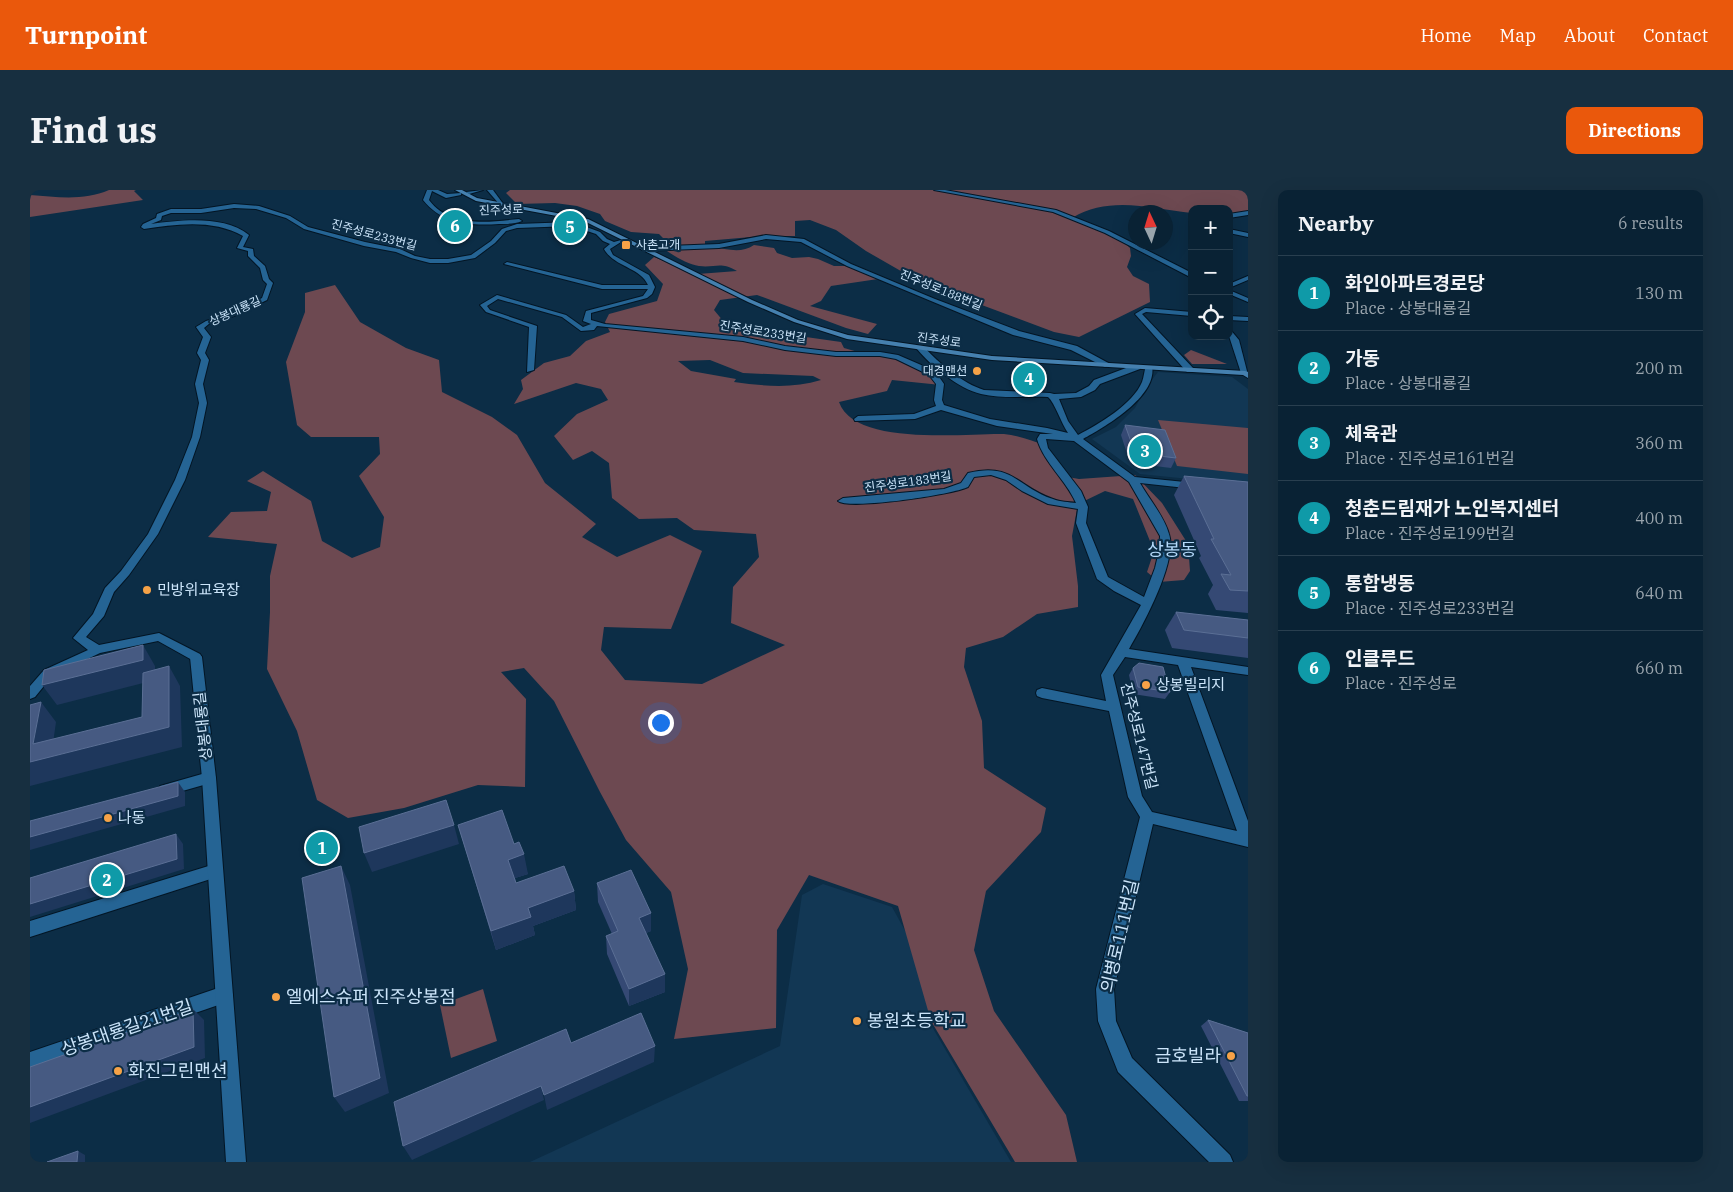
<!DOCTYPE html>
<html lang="en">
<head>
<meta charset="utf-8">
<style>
  body { margin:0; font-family:"IBM Plex Serif","Noto Sans KR",serif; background:#172f40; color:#f1f3f6 }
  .controls { position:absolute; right:15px; top:15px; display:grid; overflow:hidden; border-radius:10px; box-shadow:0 5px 20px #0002 }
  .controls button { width:45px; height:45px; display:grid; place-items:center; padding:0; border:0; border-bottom:1px solid #293f4f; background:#092234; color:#f1f3f6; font:25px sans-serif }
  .compass { position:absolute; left:1098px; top:15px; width:45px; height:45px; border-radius:50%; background:#092234; box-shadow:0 5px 20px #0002; rotate:356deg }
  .you { position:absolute; left:630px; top:532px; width:18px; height:18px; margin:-12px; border:4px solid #fff; border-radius:50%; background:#1a73e8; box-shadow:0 0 0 8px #1a73e833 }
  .badge { display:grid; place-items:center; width:32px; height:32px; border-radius:50%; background:#ea580c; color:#fff; font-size:16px; font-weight:700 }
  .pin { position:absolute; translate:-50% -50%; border:2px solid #fff; box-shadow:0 1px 5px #0006 }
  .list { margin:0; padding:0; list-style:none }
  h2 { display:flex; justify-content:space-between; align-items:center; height:65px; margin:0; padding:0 20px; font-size:21px }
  h2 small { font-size:16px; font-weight:400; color:#99a4ac }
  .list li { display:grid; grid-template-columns:32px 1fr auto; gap:15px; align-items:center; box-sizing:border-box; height:75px; padding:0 20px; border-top:1px solid #293f4f }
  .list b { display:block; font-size:19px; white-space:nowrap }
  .list p { margin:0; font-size:16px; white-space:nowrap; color:#99a4ac }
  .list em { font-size:16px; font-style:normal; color:#99a4ac }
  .icon { flex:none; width:28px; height:28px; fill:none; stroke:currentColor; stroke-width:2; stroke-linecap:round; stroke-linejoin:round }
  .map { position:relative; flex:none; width:1218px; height:972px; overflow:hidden; border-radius:10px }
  header { display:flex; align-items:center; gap:30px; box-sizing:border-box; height:70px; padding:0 25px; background:#ea580c; color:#fff }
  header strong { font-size:24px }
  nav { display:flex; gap:28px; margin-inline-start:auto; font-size:18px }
  .intro { display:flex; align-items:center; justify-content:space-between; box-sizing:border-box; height:120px; padding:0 30px }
  h1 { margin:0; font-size:35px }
  .button { padding:12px 22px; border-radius:10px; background:#ea580c; color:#fff; font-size:18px; font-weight:700 }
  main { display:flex; gap:30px; padding:0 30px }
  aside { flex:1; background:#092234; border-radius:10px; box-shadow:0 5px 20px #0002 }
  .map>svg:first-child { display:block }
  .built { fill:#123754 }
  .green { fill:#6d4951; fill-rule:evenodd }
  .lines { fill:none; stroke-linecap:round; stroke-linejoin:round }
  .minor-casing { stroke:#031524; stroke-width:2 }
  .tertiary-casing { stroke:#031524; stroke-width:2 }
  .secondary-casing { stroke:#031524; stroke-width:2 }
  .minor { fill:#256494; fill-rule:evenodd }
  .tertiary { fill:#256494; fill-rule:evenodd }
  .secondary { fill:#4580af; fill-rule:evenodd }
  .wall { fill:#354974 }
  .shaded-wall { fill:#1e375c }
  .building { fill:#465a82; stroke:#5b6f95 }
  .poi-dot { fill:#f6a247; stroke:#0c2d46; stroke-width:2 }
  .labels { text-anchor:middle; stroke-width:4.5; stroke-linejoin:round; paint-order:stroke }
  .far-street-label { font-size:12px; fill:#cce5fa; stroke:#0c2d46 }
  .far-poi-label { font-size:12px; fill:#cce5fa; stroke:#0c2d46; text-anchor:start }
  .poi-label { font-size:15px; fill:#cce5fa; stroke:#0c2d46; text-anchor:start }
  .street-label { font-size:15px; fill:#cce5fa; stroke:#0c2d46 }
  .quarter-label { font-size:18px; fill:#b5dafb; stroke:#0c2d46 }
  .near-street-label { font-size:18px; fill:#cce5fa; stroke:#0c2d46 }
  .near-poi-label { font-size:18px; fill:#cce5fa; stroke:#0c2d46; text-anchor:start }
</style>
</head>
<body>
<header>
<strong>Turnpoint</strong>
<nav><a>Home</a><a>Map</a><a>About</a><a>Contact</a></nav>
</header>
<div class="intro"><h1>Find us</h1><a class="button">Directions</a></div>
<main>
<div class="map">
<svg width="1218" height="972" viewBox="0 0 1218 972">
  <rect width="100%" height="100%" fill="#0c2d46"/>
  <!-- built -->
  <g class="built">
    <path d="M1128 182 1202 187 1218 199V295L1110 284 1062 249 1086 237 1105 218 1117 196Z"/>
    <path d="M793 694 862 717 900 786 901 835 981 972H500L750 856 772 705Z"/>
  </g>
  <!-- green -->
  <g class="green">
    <path d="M79 0H106L104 1 113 10 0 27V5C27 7 54 11 79 0Z"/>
    <path d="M480 0H1218V25L1199 28V19H1162V23C1122 19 1080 5 1042 28L1093 51 1100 58 1101 66 1097 77 1103 86 1119 94 1120 112 1049 147 1024 142 890 92 836 61 806 40 780 30 765 31V46H733L675 51V55L649 56 629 53 634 49 629 44 601 42 575 31 570 24 547 16 525 13 487 14 476 3Z"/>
    <path d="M724 55 744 58 747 63 762 68 779 67 788 69 804 76H817L848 89 801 96 791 111 780 116 847 134 838 144 816 138 727 105 690 110 684 120 694 132 726 140 811 152 814 158 842 166 874 169 910 186 911 195 862 190 857 201 809 212C824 257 937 243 974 244 988 245 1002 251 1015 255L1032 286 1049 289 1105 285 1132 313 1158 354 1160 381 1154 390 1129 392 1117 382 1124 361 1103 309 1075 301 1048 314 1042 346 1048 396V417L1007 424 973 447 936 458 934 477 952 531 954 578 1016 618 1011 642 956 701 944 760 964 821 1036 925 1047 972H985L901 831 868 716 779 685 747 740 746 838 644 849 658 779 641 702 596 650 570 602 524 511 494 478 471 482 496 509 495 597 448 595 374 618 318 628 287 610 267 541 237 479 240 422V386L247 354 178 347 201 322 237 321 241 302 217 291 233 281 281 311 292 351 322 368 350 357 354 327 329 286 350 264 349 247H281L267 235 256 172 275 122V103L305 95 330 132 376 158 409 170 412 202 462 227 487 245 515 293 566 334 552 347 587 367 640 345 672 361 641 439 574 437 571 460 595 490 672 494 755 455 701 433 703 397 729 367 726 344 664 340 647 328 609 329 582 308 579 273 562 261 543 270 524 246 547 224 578 210 571 199 546 193 484 214 493 199 491 190 514 173 540 166 556 151 580 142 575 132 579 124 627 111 633 94 615 75 624 67 668 84 707 81C690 71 686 78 669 76 657 74 644 66 634 59 649 58 666 56 682 57 697 59 711 64 724 55ZM680 170 713 183 783 186 791 190C762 199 733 196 704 192L706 189 661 181 648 171Z"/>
    <path d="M1161 160 1197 174H1162L1154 165Z"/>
    <path d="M1128 230 1218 238V284L1147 276Z"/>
    <path d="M453 799 467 851 421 868 410 815Z"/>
  </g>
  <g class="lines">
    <defs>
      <g id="minor">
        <path d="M397 0H408L417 4 431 3V5L416 8 402 1 399 10C420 38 458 32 489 29L492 31C485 34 476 34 469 34 440 36 412 34 393 10Z"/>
        <path d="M453 0 439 4 436 2Z"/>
        <path d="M457 0H463L474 15H470Z"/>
        <path d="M904 0H915L1026 20 1079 41 1162 83V88L1075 43 1023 22Z"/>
        <path d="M204 14 229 16 260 26 278 37 335 52 370 59 385 66 400 69H418L441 65 461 51 472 39 487 34 543 32 570 42 577 49 584 52 591 50V52L580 59 583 65 619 85 625 97 622 104 617 108 561 123V130L575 134 713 147 755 156 806 162H850L868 165 905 181 914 194 912 210 914 215 960 229 1017 238 1038 243C1031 233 1025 213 1018 207 997 206 972 209 951 204 929 199 901 176 887 159L894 157C910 174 932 193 954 200L1020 203 1024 204 1046 203 1059 196 1064 190 1104 175H1110V179L1070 194 1065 200 1051 207 1029 209 1038 231 1048 245C1069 234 1103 214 1112 192 1114 187 1114 181 1116 176H1122C1128 206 1075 237 1053 249L1105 287 1165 293 1170 296 1165 299 1110 293C1119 309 1134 326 1139 344 1148 371 1113 435 1099 459L1218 477V485L1161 477 1218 631V657L1123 634 1084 799 1086 831 1102 868 1200 965 1203 972H1179L1088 882 1068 831 1066 799 1110 627 1098 607 1079 521 1012 508 1007 506 1006 503 1007 500 1012 498 1076 511 1071 485 1111 415 1084 401 1067 389 1046 333 1048 319 1018 314 992 301 976 290 961 285 944 287 938 297C922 305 819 320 808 311L813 308 914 299 931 293 938 283C983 272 987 297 1023 309 1030 312 1039 312 1046 313 1036 290 1014 273 1007 249L1010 244H1023L967 236 911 220 885 229 825 231 824 229 828 226 884 224 906 216 904 210 906 194 899 185 866 169 850 166H806L755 160 713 151 567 136 564 140 551 141 532 127 468 109 457 116 460 120 507 136 504 180 497 182 499 137 456 122 450 115 467 105 536 125 553 137 561 134 553 131 556 121 613 106 618 99H572L474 74 477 72 572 95H618C610 77 584 77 574 59L580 54 573 51 566 44 542 36 487 38 476 41 465 53 445 68 418 73H400L381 68 366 62 334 56 274 39 256 28 226 19 204 18 171 23H141L132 26 131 30 121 34C151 30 194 25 219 45L213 57 223 59 224 66 235 76 239 89 243 93 237 110 204 126 180 133 174 138 181 147 175 163 179 170 173 194 177 213 170 247 155 290 128 344 99 385 84 402 74 426 56 447 69 455 129 443 170 464 172 467 166 471 162 470 128 451 70 463 22 486 5 507 0 509V496L14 480 58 460 43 448 63 424 75 398 91 381 118 344 145 290 162 247 169 213 165 194 171 170 167 163 173 147 166 137 176 131 200 124 232 108 237 94 233 90 230 78 218 66V61L207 58 213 46C184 29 146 34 114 39L111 37 113 34 126 28 127 24 141 19H171ZM1016 249 1044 251 1099 292 1130 346 1129 361 1125 378 1114 407 1078 387 1056 333 1058 317 1051 301 1018 258ZM1095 467 1148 475 1207 641 1122 622 1112 606 1083 485Z"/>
        <path d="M1218 21V25L1199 28V24Z"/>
        <path d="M1199 39 1218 43V47L1199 43Z"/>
        <path d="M736 45 774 49 821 74 905 109 989 141 1047 156 1082 175 1075 177 1041 160 983 145 901 111 817 76 771 52 736 49 689 58 614 61 611 59 614 57 689 54Z"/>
        <path d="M1218 86V90L1199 98V94Z"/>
        <path d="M1199 100 1218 108V112L1199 104Z"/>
        <path d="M1115 118 1162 122V126L1116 122 1112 124 1163 178V182H1157L1105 124Z"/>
        <path d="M1199 126 1218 127V131L1199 130Z"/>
        <path d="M1199 138 1209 150 1218 185 1211 183 1199 146Z"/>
        <path d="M179 582 184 584 186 588 184 592 135 606 130 604 128 600 130 596Z"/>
        <path d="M185 674 190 676 193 681 190 686 0 747V731Z"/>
        <path d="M194 796 200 799 203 805 200 811 0 880V862Z"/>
      </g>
      <path id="tertiary" d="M166 463 172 467 186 588 216 972H196L172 588 160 467Z"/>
      <path id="secondary" d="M425 0H432L447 8 558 29 722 110 768 130 818 145 962 166 1215 181 1218 182V188L1213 185 962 170 817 149 764 132 718 112 554 31 446 11Z"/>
    </defs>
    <!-- minor casing -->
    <use href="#minor" class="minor-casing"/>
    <!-- tertiary casing -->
    <use href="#tertiary" class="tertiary-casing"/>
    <!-- secondary casing -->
    <use href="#secondary" class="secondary-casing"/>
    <!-- minor -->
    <use href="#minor" class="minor"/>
    <!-- tertiary -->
    <use href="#tertiary" class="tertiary"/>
    <!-- secondary -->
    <use href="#secondary" class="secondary"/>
  </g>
  <!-- wall -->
  <g class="wall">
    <path d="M438 29 439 36 437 47 413 48 412 42Z"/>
    <path d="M1180 146H1198V147Z"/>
    <path d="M1095 235 1146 268 1141 278 1100 273 1091 245Z"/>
    <path d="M1154 286 1218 292V423L1186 420 1178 404 1183 395 1169 368 1171 366 1144 305Z"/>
    <path d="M1146 422 1218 430V468L1142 458 1135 440Z"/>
    <path d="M1103 478 1140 502 1135 509 1103 504 1099 485Z"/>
    <path d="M428 635 484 654 498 684 485 688 486 693 544 701 546 720 503 736 505 745 466 760Z"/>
    <path d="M567 693 621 723V741L616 743 635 802 599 816 577 764 576 746 582 744 568 712Z"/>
    <path d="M1178 830 1218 843V911H1209L1171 836Z"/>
  </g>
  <!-- shaded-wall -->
  <g class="shaded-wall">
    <path d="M438 29 439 36 437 47 436 41Z"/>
    <path d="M113 455 125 476V490L27 515 12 495Z"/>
    <path d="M139 476 150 496 152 557 0 596V572L11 512 26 532 21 567 139 537Z"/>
    <path d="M148 592 155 602V616L0 660V647Z"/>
    <path d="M424 635 429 654 342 682 334 663Z"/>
    <path d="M146 644 153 654 154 679 0 727V714Z"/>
    <path d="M300 644 302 647 304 663 284 670 282 667Z"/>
    <path d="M494 664 498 684 482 689 478 670Z"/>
    <path d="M311 676 320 695 359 903 315 922 304 907Z"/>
    <path d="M544 701 546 720 503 736 505 745 466 760 461 741 498 718Z"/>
    <path d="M621 723V741L609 746V728Z"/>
    <path d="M635 784V802L599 816V799Z"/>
    <path d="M163 819 174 830 175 868 0 933V917Z"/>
    <path d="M625 856 624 872 517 920 514 905Z"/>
    <path d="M511 896 514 910 382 970 373 956Z"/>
    <path d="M48 961 55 965V972H47Z"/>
  </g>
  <!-- building -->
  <g class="building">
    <path d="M423 26 438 29 436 41 412 42 417 31Z"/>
    <path d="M1095 235 1135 240 1146 268 1105 263Z"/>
    <path d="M1154 286 1218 292V401L1200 400 1191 384 1201 385 1181 349H1184Z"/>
    <path d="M1146 422 1218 430V448L1154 440Z"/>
    <path d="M113 455V470L12 495 14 480Z"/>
    <path d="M1109 473 1133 477 1140 502 1108 497 1103 478Z"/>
    <path d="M139 476V537L0 572V515L11 512 3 554 112 527 113 483Z"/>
    <path d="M148 592V606L0 647V631Z"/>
    <path d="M416 610 424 635 334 663 329 637Z"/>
    <path d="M472 620 484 654 489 652 494 664 478 670 486 693 534 676 544 701 498 718 501 727 461 741 428 635Z"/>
    <path d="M146 644 147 669 0 714V688Z"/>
    <path d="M300 644 303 660 282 667 279 650Z"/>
    <path d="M311 676 350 888 304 907 272 688Z"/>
    <path d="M601 680 621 723 609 728 635 784 599 799 576 746 588 741 567 693Z"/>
    <path d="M163 819 164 857 0 917V877Z"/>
    <path d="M611 823 625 856 514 905 511 896 373 956 364 912 536 839 541 853Z"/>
    <path d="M1178 830 1218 843V906H1217Z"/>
    <path d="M48 961 47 972H17Z"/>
  </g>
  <!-- markers -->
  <g class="poi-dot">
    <rect x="591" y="50" width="10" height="10" rx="2.5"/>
    <circle cx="947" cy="181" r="5"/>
    <circle cx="117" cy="400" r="5"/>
    <circle cx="1116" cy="495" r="5"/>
    <circle cx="78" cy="628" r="5"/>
    <circle cx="246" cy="807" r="5"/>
    <circle cx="827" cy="831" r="5"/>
    <circle cx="1201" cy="866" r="5"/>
    <circle cx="88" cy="881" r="5"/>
  </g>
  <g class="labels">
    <!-- far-street labels -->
    <g class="far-street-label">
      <text transform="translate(471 20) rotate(-2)" y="4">진주성로</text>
      <text transform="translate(344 45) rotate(15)" y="4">진주성로233번길</text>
      <text transform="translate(911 100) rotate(22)" y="4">진주성로188번길</text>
      <text transform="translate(205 121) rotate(-24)" y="4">상봉대룡길</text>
      <text transform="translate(733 142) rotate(9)" y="4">진주성로233번길</text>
      <text transform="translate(909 150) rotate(8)" y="4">진주성로</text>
      <text transform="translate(878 292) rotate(-8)" y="4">진주성로183번길</text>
    </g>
    <!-- far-poi labels -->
    <g class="far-poi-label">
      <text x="606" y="59">사촌고개</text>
      <text x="937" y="185" text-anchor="end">대경맨션</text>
    </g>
    <!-- poi labels -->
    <g class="poi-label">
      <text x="127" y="405">민방위교육장</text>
      <text x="1126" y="500">상봉빌리지</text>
      <text x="88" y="633">나동</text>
    </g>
    <!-- street labels -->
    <g class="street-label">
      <text transform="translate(173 536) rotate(-96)" y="5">상봉대룡길</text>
      <text transform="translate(1109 546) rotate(76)" y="5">진주성로147번길</text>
    </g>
    <!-- quarter labels -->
    <g class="quarter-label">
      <text x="1142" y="366">상봉동</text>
    </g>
    <!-- near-street labels -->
    <g class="near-street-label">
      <text transform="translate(1090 746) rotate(-77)" y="6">의병로111번길</text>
      <text transform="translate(97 838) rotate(-19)" y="6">상봉대룡길21번길</text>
    </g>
    <!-- near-poi labels -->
    <g class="near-poi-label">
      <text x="256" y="813">엘에스슈퍼 진주상봉점</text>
      <text x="837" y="837">봉원초등학교</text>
      <text x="1191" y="872" text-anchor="end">금호빌라</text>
      <text x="98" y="887">화진그린맨션</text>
    </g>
  </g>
</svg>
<div class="controls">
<button>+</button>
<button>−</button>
<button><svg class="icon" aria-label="locate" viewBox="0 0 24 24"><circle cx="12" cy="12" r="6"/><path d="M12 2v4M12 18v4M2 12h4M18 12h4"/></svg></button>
</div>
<svg class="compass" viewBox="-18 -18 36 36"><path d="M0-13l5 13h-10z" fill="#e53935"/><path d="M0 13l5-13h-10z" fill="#99a4ac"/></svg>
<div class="you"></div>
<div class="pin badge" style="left:292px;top:658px;background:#0f9aa8">1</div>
<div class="pin badge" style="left:77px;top:690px;background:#0f9aa8">2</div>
<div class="pin badge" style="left:1115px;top:261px;background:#0f9aa8">3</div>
<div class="pin badge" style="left:999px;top:189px;background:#0f9aa8">4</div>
<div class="pin badge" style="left:540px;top:37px;background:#0f9aa8">5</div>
<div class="pin badge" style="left:425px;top:36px;background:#0f9aa8">6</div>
</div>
<aside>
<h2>Nearby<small>6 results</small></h2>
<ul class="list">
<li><span class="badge" style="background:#0f9aa8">1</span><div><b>화인아파트경로당</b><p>Place · 상봉대룡길</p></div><em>130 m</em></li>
<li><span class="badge" style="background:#0f9aa8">2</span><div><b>가동</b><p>Place · 상봉대룡길</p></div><em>200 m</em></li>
<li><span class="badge" style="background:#0f9aa8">3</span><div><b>체육관</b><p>Place · 진주성로161번길</p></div><em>360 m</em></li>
<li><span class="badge" style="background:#0f9aa8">4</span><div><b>청춘드림재가 노인복지센터</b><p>Place · 진주성로199번길</p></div><em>400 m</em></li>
<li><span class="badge" style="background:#0f9aa8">5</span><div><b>통합냉동</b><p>Place · 진주성로233번길</p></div><em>640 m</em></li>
<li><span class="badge" style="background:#0f9aa8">6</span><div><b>인클루드</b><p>Place · 진주성로</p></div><em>660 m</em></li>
</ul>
</aside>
</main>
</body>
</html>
